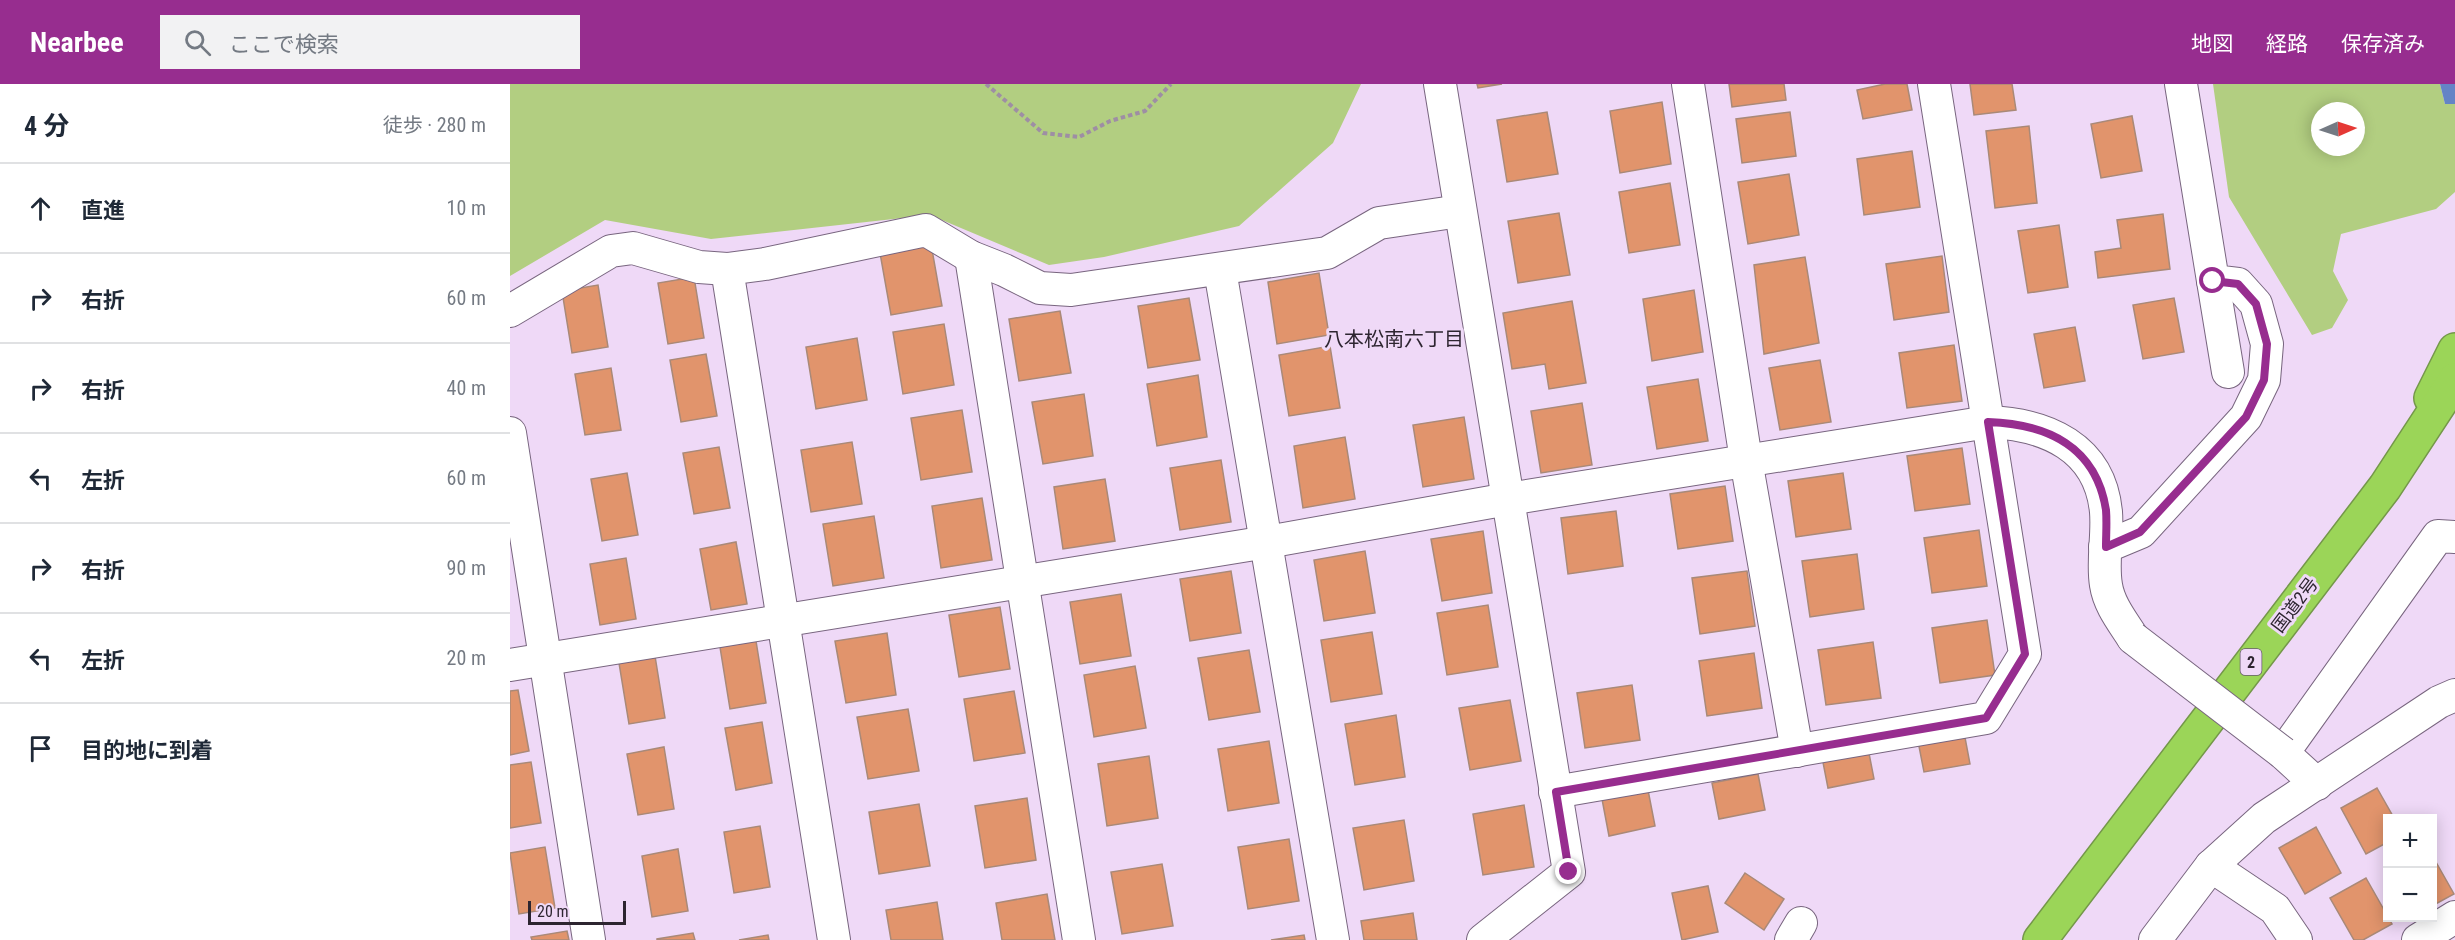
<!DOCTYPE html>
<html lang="ja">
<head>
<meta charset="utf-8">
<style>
  body { margin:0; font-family:"Roboto Condensed","Noto Sans JP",sans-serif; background:#f2f2f3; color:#1f2937 }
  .controls { position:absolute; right:18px; bottom:18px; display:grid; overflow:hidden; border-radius:0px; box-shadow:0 3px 15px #0003 }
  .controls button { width:54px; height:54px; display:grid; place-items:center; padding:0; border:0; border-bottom:2px solid #e0e1e3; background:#fff; color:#1f2937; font:30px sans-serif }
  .compass { position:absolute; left:1801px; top:18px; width:54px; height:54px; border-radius:50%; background:#fff; box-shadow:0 3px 15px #0003; rotate:87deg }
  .scale { position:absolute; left:18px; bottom:15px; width:98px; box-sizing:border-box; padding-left:6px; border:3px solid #2d2530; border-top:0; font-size:16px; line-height:21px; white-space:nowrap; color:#2d2530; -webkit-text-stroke:4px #efd9f7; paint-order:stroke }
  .stop { position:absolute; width:18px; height:18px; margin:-14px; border:4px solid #972d8f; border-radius:50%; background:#fff }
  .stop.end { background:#972d8f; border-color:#fff; box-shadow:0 2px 6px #0008 }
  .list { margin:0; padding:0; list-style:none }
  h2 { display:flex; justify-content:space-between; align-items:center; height:78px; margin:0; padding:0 24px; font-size:26px }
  h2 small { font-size:20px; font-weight:400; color:#747a83 }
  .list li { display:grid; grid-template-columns:39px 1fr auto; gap:18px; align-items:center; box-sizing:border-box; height:90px; padding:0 24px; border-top:2px solid #e0e1e3 }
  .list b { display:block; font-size:22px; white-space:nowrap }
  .list em { font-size:20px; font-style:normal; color:#747a83 }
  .icon { flex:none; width:33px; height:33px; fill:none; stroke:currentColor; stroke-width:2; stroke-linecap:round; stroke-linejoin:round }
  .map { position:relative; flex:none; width:1945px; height:856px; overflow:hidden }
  header { display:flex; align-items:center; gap:36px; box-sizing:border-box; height:84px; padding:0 30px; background:#972d8f; color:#fff }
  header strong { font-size:28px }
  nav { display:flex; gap:33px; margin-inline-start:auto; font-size:21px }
  .search { width:420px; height:54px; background:#f2f2f3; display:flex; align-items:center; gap:15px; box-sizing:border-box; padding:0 21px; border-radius:0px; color:#747a83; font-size:22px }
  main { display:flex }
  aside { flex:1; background:#fff }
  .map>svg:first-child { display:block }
  .green { fill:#b2ce81; fill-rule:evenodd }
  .water { fill:#6484c6 }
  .building { fill:#e1946c; stroke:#a98978; stroke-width:1.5 }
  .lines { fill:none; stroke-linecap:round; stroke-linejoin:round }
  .minor-casing { stroke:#78657f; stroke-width:34 }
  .highway-casing { stroke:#74974a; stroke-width:36 }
  .path { stroke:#9e8ea4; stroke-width:4; stroke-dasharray:4.5 3; stroke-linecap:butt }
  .minor { stroke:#fff; stroke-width:32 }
  .highway { stroke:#9bd558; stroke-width:33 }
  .minor-bridge-casing { stroke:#78657f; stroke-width:34; stroke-linecap:butt }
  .minor-bridge { stroke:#fff; stroke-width:32 }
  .route { stroke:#972d8f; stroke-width:8 }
  .labels { text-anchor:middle; stroke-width:6; stroke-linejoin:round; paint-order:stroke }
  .shield { fill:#efd9f7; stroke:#675b6c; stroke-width:1.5 }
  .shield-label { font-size:16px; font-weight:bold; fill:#2d2530 }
  .street-label { font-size:18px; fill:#2d2530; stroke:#efd9f7 }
  .neighbourhood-label { font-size:20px; fill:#2d2530; stroke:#efd9f7 }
</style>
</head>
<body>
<header>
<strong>Nearbee</strong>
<div class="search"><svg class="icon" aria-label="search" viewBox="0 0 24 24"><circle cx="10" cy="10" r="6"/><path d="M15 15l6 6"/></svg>ここで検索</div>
<nav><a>地図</a><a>経路</a><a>保存済み</a></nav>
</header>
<main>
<aside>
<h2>4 分<small>徒歩 · 280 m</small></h2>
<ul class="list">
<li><svg class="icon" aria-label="ahead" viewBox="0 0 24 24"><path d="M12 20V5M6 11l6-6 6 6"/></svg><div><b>直進</b></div><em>10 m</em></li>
<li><svg class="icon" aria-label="right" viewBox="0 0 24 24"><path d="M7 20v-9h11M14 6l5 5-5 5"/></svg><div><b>右折</b></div><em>60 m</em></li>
<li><svg class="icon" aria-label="right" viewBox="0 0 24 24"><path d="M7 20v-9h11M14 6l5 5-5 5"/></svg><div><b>右折</b></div><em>40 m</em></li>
<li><svg class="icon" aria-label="left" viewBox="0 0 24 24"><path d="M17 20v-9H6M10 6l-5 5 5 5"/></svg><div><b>左折</b></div><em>60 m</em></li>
<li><svg class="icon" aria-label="right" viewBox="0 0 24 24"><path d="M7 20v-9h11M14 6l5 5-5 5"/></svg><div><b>右折</b></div><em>90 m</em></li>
<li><svg class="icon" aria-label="left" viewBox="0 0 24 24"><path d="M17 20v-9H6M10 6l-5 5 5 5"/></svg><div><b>左折</b></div><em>20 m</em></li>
<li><svg class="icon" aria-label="arrive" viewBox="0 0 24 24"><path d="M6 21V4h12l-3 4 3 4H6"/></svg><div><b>目的地に到着</b></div></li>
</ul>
</aside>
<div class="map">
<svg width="1945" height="856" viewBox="0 0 1945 856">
  <rect width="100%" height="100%" fill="#efd9f7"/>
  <!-- green -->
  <g class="green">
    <path d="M0 0H851L823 59 729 142 594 173 539 181 420 131 201 155 95 136 0 192Z"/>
    <path d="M1703 0H1930L1935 20H1945V108L1926 125 1831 150 1823 187 1838 216 1822 244 1802 251 1719 113ZM1810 27H1846V63H1810Z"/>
  </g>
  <!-- water -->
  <path class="water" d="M1930 0H1945V20H1935Z"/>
  <!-- building -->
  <g class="building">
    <path d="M967 0H992L968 4Z"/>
    <path d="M1219 0H1274L1276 16 1222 23Z"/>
    <path d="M1375 0H1397L1402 26 1353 35 1347 6Z"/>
    <path d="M1460 0H1502L1506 26 1464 31Z"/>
    <path d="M1152 18 1161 80 1110 89 1100 27Z"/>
    <path d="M1037 28 1048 90 997 98 987 36Z"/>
    <path d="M1280 28 1286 72 1232 79 1226 35Z"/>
    <path d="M1622 32 1632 87 1591 94 1581 40Z"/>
    <path d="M1519 42 1527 119 1485 124 1476 47Z"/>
    <path d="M1402 67 1410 123 1354 131 1347 75Z"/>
    <path d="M1279 90 1289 151 1238 160 1228 98Z"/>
    <path d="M1160 99 1170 161 1119 169 1109 108Z"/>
    <path d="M1049 129 1060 191 1008 199 998 137Z"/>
    <path d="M1653 130 1660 185 1588 194 1585 168 1611 164 1607 136Z"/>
    <path d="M1549 141 1558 203 1518 209 1508 147Z"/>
    <path d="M421 160 432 222 381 231 370 169Z"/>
    <path d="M1432 172 1439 228 1384 236 1376 180Z"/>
    <path d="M1295 173 1309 259 1254 270 1244 181Z"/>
    <path d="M809 189 819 251 767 260 758 198Z"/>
    <path d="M184 193 194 254 158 260 148 199Z"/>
    <path d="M88 201 98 263 62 269 52 207Z"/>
    <path d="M1184 206 1193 268 1142 277 1133 215Z"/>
    <path d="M679 214 690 276 638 284 628 222Z"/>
    <path d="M1664 214 1674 268 1633 275 1623 221Z"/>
    <path d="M1062 217 1076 299 1039 305 1035 280 1002 285 993 229Z"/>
    <path d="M550 227 561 289 509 297 499 235Z"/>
    <path d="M434 240 444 301 393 310 383 248Z"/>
    <path d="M1565 243 1575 297 1534 304 1524 250Z"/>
    <path d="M347 254 357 316 306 325 296 263Z"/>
    <path d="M1444 261 1452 317 1397 324 1389 269Z"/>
    <path d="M820 262 830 324 779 332 769 271Z"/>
    <path d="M196 270 207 332 171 338 160 276Z"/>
    <path d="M1310 276 1321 338 1270 346 1259 284Z"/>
    <path d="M101 284 111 346 75 351 65 290Z"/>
    <path d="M688 291 697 353 647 362 637 300Z"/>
    <path d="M1188 295 1198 357 1147 365 1137 303Z"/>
    <path d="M574 310 583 372 533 380 522 318Z"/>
    <path d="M1072 319 1082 381 1031 389 1021 327Z"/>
    <path d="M452 326 462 388 411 396 401 334Z"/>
    <path d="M954 333 964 395 913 403 903 341Z"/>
    <path d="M835 353 845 415 793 424 784 362Z"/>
    <path d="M342 358 352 420 301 428 291 366Z"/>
    <path d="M209 363 220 424 184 430 173 369Z"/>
    <path d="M1452 364 1460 420 1405 427 1397 372Z"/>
    <path d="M711 376 721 438 670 446 660 384Z"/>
    <path d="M117 389 128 451 92 457 81 395Z"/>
    <path d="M1333 389 1341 445 1286 453 1278 397Z"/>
    <path d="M595 395 605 457 553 465 544 403Z"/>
    <path d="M1215 402 1223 457 1168 465 1160 410Z"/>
    <path d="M472 414 482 476 431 484 422 422Z"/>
    <path d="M1106 427 1113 482 1058 490 1051 434Z"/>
    <path d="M364 432 374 494 323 502 313 440Z"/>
    <path d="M1469 446 1477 502 1422 509 1414 454Z"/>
    <path d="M973 447 982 509 932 517 921 455Z"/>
    <path d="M226 458 237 520 201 526 190 465Z"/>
    <path d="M855 467 865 529 814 537 804 476Z"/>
    <path d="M1347 470 1354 525 1300 533 1292 477Z"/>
    <path d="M116 474 126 535 90 541 80 480Z"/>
    <path d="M721 487 731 549 680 557 670 495Z"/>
    <path d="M1237 487 1245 542 1190 550 1182 494Z"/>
    <path d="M611 510 621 572 570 580 560 518Z"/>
    <path d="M978 521 988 583 937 591 927 529Z"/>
    <path d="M490 523 500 585 449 593 439 531Z"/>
    <path d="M1477 536 1485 591 1430 599 1422 544Z"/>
    <path d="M862 548 872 610 821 618 811 556Z"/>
    <path d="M377 549 386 611 336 619 325 557Z"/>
    <path d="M246 557 256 619 220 625 210 563Z"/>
    <path d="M1363 558 1371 614 1316 621 1308 566Z"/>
    <path d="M739 566 750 628 699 636 688 574Z"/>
    <path d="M1244 569 1252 624 1197 632 1189 577Z"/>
    <path d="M145 572 155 634 119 640 109 579Z"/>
    <path d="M625 582 636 644 584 653 574 591Z"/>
    <path d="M1122 601 1130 656 1075 664 1067 609Z"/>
    <path d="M8 606 19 667 0 671V607Z"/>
    <path d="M504 607 515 669 464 677 454 615Z"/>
    <path d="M1000 616 1011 677 960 686 949 624Z"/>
    <path d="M398 625 409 687 358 695 347 633Z"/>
    <path d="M886 631 895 693 845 701 835 640Z"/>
    <path d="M252 638 262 699 226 706 215 644Z"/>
    <path d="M1453 643 1460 680 1414 688 1407 652Z"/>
    <path d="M759 657 769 719 718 727 708 665Z"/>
    <path d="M1357 659 1364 695 1318 704 1311 668Z"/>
    <path d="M154 663 164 725 128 731 117 670Z"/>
    <path d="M639 672 648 734 597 742 588 680Z"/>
    <path d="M21 678 31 739 0 744V681Z"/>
    <path d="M1248 690 1255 726 1209 735 1202 699Z"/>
    <path d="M1867 704 1884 734H1878V758L1856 770 1831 724Z"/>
    <path d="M1138 706 1145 742 1099 752 1092 715Z"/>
    <path d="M517 714 526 776 475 784 465 722Z"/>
    <path d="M409 720 420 782 369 790 359 728Z"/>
    <path d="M1014 721 1024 783 973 791 963 730Z"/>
    <path d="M894 736 904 797 854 806 843 744Z"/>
    <path d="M250 742 260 803 224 809 214 748Z"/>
    <path d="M1806 743 1831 789 1795 810 1769 764Z"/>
    <path d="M779 755 789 817 738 825 728 763Z"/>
    <path d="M35 763 45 824 9 830 0 769Z"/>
    <path d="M168 765 178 827 142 833 132 772Z"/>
    <path d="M1922 771 1944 810 1922 822Z"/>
    <path d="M652 780 663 842 612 850 601 788Z"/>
    <path d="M1235 789 1274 815 1254 846 1215 819Z"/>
    <path d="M1856 794 1882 840 1853 856H1844L1820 814Z"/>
    <path d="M1198 802 1208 848 1172 856 1162 809Z"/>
    <path d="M537 810 545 856H492L486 819Z"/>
    <path d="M427 818 433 856H381L376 826Z"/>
    <path d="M903 829 907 856H854L851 837Z"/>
    <path d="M57 847 59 856H22L21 853Z"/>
    <path d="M183 849 185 856H147V855Z"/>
    <path d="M258 851 259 856H229Z"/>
    <path d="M794 851 795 856H761Z"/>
  </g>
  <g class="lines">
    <defs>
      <g id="minor">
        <path d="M930 0 1059 788 973 856"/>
        <path d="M1178 0 1236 376 1287 667"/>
        <path d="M461 173 569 856"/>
        <path d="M217 185 324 856"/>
        <path d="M710 186 823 856"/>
        <path d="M1703 197 1718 288"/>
        <path d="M0 227 101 167 123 164 189 183 217 185 255 180 416 146 461 173 494 186 530 204 561 206 817 169 869 139 950 127"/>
        <path d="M0 349 79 856"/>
        <path d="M1595 463 1631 448 1736 333 1754 296 1757 260 1746 220 1728 200 1703 197 1671 0"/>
        <path d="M0 581 757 458 998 415 1478 338C1536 340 1590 363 1596 428 1598 452 1592 478 1596 501 1599 521 1613 538 1623 554"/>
        <path d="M1807 700 1773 669 1928 452 1945 453"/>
        <path d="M1045 708 1476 634 1515 570 1424 0"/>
        <path d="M1701 782 1765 825 1786 856"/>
        <path d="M1281 856 1291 839"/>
        <path d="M1645 856 1701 782 1754 734 1929 618 1945 611"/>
        <path d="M1908 856 1945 833"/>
      </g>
      <g id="highway">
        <path d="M1921 314 1945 266"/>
        <path d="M1530 856 1875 403 1945 296"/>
      </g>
    </defs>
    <!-- minor casing -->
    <use href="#minor" class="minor-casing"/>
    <!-- highway casing -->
    <use href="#highway" class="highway-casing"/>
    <!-- path -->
    <path class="path" d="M476 0 533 49 569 53 600 37 635 27 661 0"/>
    <!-- minor -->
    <use href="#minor" class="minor"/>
    <!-- highway -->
    <use href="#highway" class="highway"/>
    <defs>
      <path id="minor-bridge" d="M1623 554 1773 669"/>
    </defs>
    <!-- minor-bridge casing -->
    <use href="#minor-bridge" class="minor-bridge-casing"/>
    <!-- minor-bridge -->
    <use href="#minor-bridge" class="minor-bridge"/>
  </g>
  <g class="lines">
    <!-- route -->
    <path class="route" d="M1059 788 1046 708 1476 634 1515 570 1478 338C1537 340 1586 362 1596 426 1597 438 1596 451 1596 463L1630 448 1736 333 1754 296 1757 260 1746 220 1728 200 1703 197"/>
  </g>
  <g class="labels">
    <!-- shield labels -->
    <rect class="shield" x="1730.5" y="565" width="21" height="26" rx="4.5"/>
    <g class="shield-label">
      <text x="1741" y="584">2</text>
    </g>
    <!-- street labels -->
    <g class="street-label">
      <text transform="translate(1785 521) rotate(-53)" y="6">国道2号</text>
    </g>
    <!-- neighbourhood labels -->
    <g class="neighbourhood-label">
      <text x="884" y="262">八本松南六丁目</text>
    </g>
  </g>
</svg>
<div class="controls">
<button>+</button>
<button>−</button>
</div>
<svg class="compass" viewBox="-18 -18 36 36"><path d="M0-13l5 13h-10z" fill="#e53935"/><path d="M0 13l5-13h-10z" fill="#747a83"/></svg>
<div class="scale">20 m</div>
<div class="stop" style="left:1703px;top:197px"></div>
<div class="stop end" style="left:1059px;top:788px"></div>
</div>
</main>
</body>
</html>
